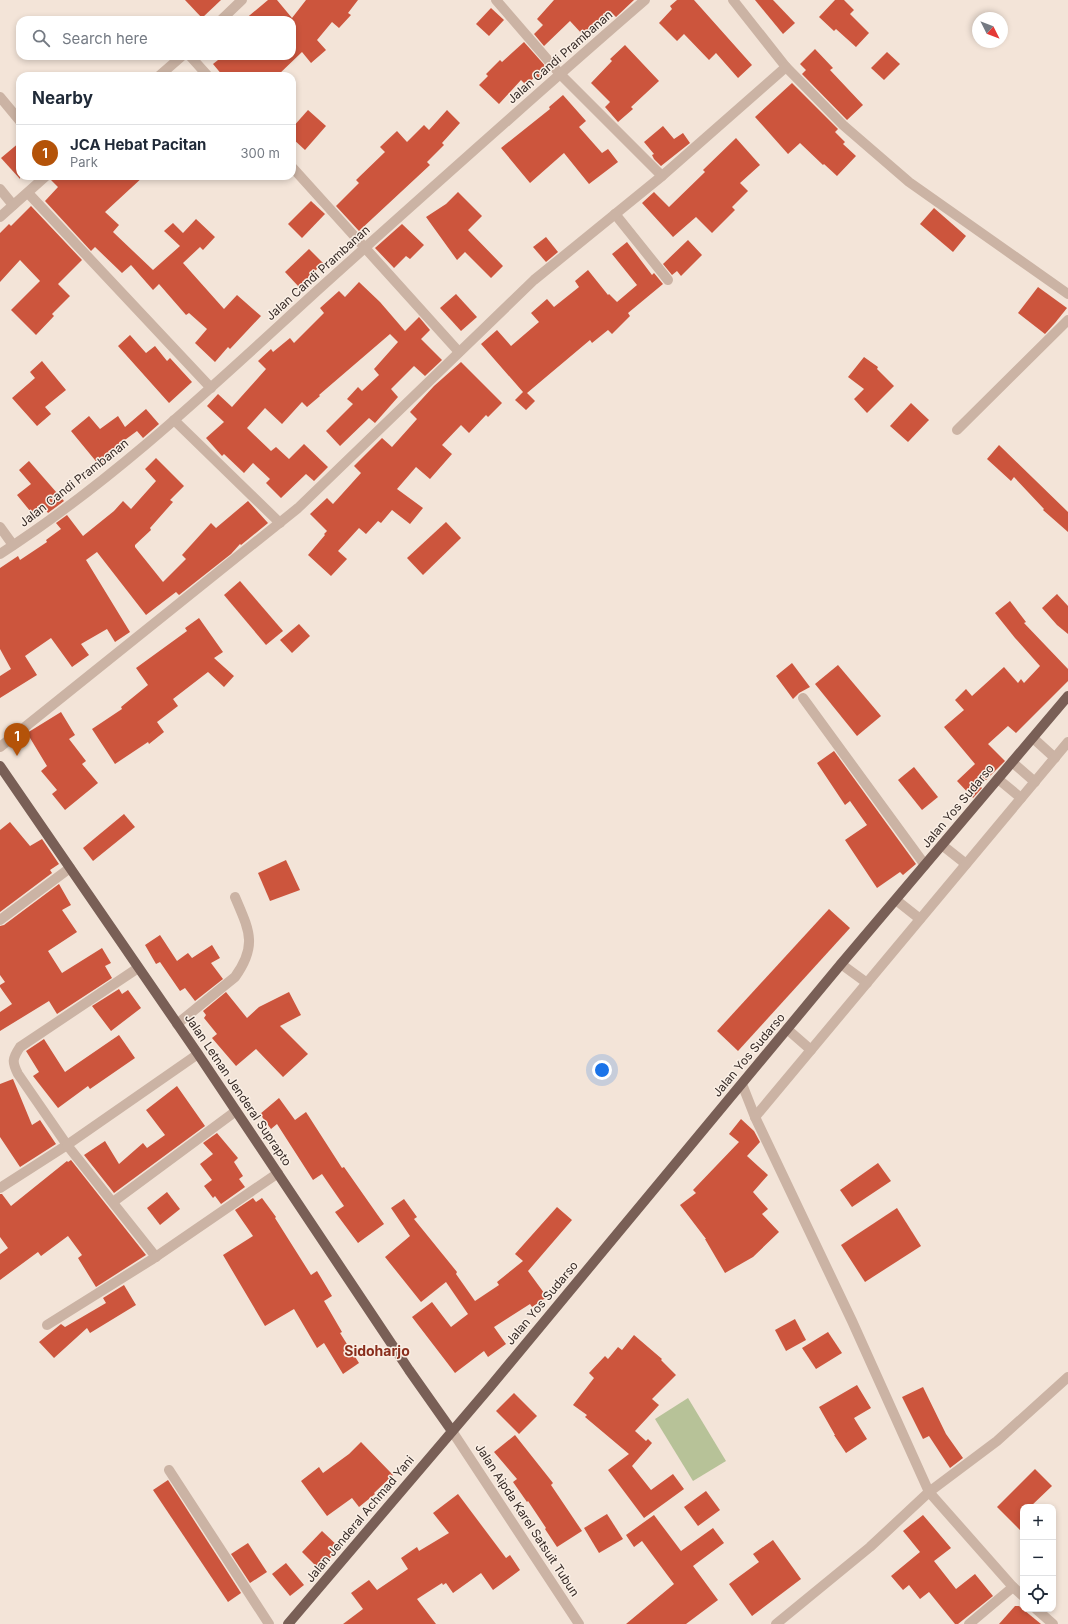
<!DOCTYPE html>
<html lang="en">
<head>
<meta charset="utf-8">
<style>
  body { margin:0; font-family:Inter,sans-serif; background:#f2f2f3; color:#1f2937 }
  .controls { position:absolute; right:12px; bottom:12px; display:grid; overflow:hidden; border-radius:8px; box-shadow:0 2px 6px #0003 }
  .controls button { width:36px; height:36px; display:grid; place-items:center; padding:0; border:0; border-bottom:1px solid #e0e1e3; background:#fff; color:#1f2937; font:20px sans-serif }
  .compass { position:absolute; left:972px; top:12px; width:36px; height:36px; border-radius:50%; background:#fff; box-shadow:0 2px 6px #0003; rotate:132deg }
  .you { position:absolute; left:602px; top:1070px; width:14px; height:14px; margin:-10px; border:3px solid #fff; border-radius:50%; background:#1a73e8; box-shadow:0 0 0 6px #1a73e833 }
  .badge { display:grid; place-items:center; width:26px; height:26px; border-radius:50%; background:#b45309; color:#fff; font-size:13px; font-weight:700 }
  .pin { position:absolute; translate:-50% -33px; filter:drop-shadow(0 1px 2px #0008) }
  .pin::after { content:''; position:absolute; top:21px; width:14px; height:12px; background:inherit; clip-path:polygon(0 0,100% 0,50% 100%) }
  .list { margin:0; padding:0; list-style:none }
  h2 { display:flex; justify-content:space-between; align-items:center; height:52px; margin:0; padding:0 16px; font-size:17px }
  h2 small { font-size:13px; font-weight:400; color:#747a83 }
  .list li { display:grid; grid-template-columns:26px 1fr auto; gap:12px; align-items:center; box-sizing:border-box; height:56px; padding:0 16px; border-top:1px solid #e0e1e3 }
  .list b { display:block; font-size:15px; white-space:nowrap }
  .list p { margin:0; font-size:13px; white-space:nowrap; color:#747a83 }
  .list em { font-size:13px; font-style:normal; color:#747a83 }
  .icon { flex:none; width:22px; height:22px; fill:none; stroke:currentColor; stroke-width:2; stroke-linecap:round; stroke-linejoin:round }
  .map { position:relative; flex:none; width:1068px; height:1624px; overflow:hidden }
  .search { position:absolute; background:#fff; box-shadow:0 2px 6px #0003; left:16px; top:16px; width:280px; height:44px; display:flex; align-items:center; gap:10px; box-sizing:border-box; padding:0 14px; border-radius:12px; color:#747a83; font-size:15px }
  .panel { position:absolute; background:#fff; box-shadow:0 2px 6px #0003; left:16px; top:72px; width:280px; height:108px; border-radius:12px }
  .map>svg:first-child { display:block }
  .green { fill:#b7c298 }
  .building { fill:#cc553d }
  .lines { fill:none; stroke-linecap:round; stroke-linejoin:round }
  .minor { stroke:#cbb3a4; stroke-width:10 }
  .major { stroke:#795f56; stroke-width:10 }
  .labels { text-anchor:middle; stroke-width:3; stroke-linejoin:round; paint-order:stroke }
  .street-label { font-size:12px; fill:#362a26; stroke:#faefe5 }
  .quarter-label { font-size:14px; font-weight:bold; fill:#892d1b; stroke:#faefe5 }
</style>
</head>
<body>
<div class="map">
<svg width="1068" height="1624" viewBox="0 0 1068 1624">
  <rect width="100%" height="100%" fill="#f3e4d8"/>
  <!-- green -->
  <path class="green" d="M688 1398 726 1461 693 1481 655 1419Z"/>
  <!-- building -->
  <g class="building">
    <path d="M185 0H221L202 18Z"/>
    <path d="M268 0H277L292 18 306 0H358L348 13 351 15 339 28 332 22 317 40 326 50 311 63 302 52 277 76H223L213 64 223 56H292V20H244Z"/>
    <path d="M554 0H634L616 17 610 11 583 35 570 21 544 46 534 34 543 25 537 19Z"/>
    <path d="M677 0H694L752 65 738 78 716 53 709 60 684 34 677 41 659 23 672 9 670 6Z"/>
    <path d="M755 0H773L795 23 783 34Z"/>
    <path d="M835 0H844L854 10 850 14 869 33 856 47 836 29 834 31 819 17Z"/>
    <path d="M491 8 504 20 489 36 476 24Z"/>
    <path d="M524 42 548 69 537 79 535 76 527 86 521 80 499 104 479 85 488 76 486 74 500 60 502 62Z"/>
    <path d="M625 45 659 81 631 107 633 109 618 122 605 107 610 102 591 83 612 61 610 59Z"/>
    <path d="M815 49 833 68 830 70 863 105 847 120 802 74 806 70 800 64Z"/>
    <path d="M887 52 900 64 884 80 871 68Z"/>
    <path d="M792 83 838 129 835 132 845 142 843 144 856 156 837 176 824 164 823 165 800 143 788 154 755 117Z"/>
    <path d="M563 95 586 121 579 127 602 153 608 149 618 162 589 184 564 153 530 183 501 148 550 109 549 107Z"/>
    <path d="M308 110 326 126 305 150 292 138V128Z"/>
    <path d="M447 110 460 123 442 143 444 145 427 162 430 165 359 231 336 206 359 183 356 180 385 152 380 147 397 131 407 142 424 125 429 130Z"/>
    <path d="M663 126 674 139 683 133 690 143 661 166 654 159 652 155 654 154 644 142Z"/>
    <path d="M736 138 760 165 740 183 748 191 732 207 735 210 712 233 696 217 673 237 642 203 654 192 669 207 705 172 703 170Z"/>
    <path d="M20 142V179L1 158Z"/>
    <path d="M52 176H144L105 212 119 225 113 232 153 270 180 246 164 231 173 223 183 233 196 219 215 237 203 250 200 247 183 263 224 309 237 295 261 316 230 349 228 347 215 362 195 343 207 329 189 313 186 315 159 284 153 290 131 265 122 273 95 247 91 251 45 201 58 187 51 180Z"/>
    <path d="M458 192 482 216 468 230 503 266 491 278 465 252 457 260 426 217 446 204Z"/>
    <path d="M311 201 325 214 302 238 288 224Z"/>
    <path d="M31 206 82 260 58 284 70 296 52 314 54 316 36 335 11 310 40 281 20 260 0 282V233L9 224 11 226Z"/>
    <path d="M934 208 966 236 953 252 920 224Z"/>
    <path d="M402 224 424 245 410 259 406 256 394 268 375 248Z"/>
    <path d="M546 237 558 252 546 262 533 247Z"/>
    <path d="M688 240 702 255 681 276 677 271 672 275 663 264Z"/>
    <path d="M627 242 652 275 654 273 663 284 628 313 630 316 612 334 608 330 592 343 590 340 527 393 535 401 526 410 515 400 523 392 481 344 497 330 511 346 539 322 531 313 547 299 554 307 579 287 575 281 588 270 608 295 609 294 617 302 637 285 612 254Z"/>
    <path d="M309 249 323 263 299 287 285 272Z"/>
    <path d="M359 282 380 302 405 331 419 317 430 330 421 339 442 360 425 376 414 366 391 389 398 397 375 423 369 418 340 446 326 431 353 404 347 399 358 387 362 391 379 375 374 369 398 342 390 334 319 395 320 396 307 407 302 402 282 424 265 408 247 428 271 451 276 447 289 459 304 444 328 467 314 481 306 474 281 498 266 483 270 479 253 463 244 473 224 454 222 456 206 438 224 422 207 406 218 394 232 407 266 369 258 361 271 349 273 352 290 338 294 343 324 313 320 308 339 291 345 297Z"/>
    <path d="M1038 287 1067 308 1055 323 1045 334 1018 313Z"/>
    <path d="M456 294 477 317 461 331 440 308Z"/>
    <path d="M130 335 146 353 155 346 167 361 170 358 192 382 169 403 118 346Z"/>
    <path d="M864 357 878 367 877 369 894 386 867 413 854 399 864 389 848 377Z"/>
    <path d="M42 361 66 390 45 407 51 414 37 426 12 398 35 378 30 372Z"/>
    <path d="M461 362 502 403 488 417 486 415 469 433 461 425 442 445 452 454 430 479 416 467 397 489 423 508 410 524 392 510 381 523 378 521 366 534 359 528 338 551 347 559 331 576 308 555 325 535 324 534 327 531 310 514 327 498 333 504 361 473 354 466 382 438 392 447 417 419 410 412 434 386Z"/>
    <path d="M911 403 929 420 908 442 890 426Z"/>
    <path d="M146 409 159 424 143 438 137 431 114 448 116 450 99 465 71 431 89 416 100 429 118 416 125 427Z"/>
    <path d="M999 445 1068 512V532L1043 510 1044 509 1014 477 1011 481 987 459Z"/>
    <path d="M156 458 184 486 170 500 173 502 150 528 151 530 135 545V547L163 582 186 559 182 555 211 523 216 528 248 501 268 523 241 545 240 544 231 554 179 595 176 592 146 615 97 552 86 560 130 632 115 642 107 629 81 644 89 655 72 667 51 638 25 656 37 675 0 698V676L11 669 0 649V568L18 556 20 560 47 542 46 540 61 529 56 523 67 515 83 536 114 511 123 501 131 509 156 481 145 469Z"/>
    <path d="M29 461 64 501 48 513 45 509 35 517 17 495 31 484 19 470Z"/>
    <path d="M446 522 461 538 423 575 407 558Z"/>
    <path d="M240 581 283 631 266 645 224 595Z"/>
    <path d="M1057 594 1068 606V634L1057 625 1042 608Z"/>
    <path d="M1010 601 1026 622 1024 623 1068 669V681L1016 733 1008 726 988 744 1005 761 980 786 982 788 973 798 957 781 975 764 944 727 964 710 955 700 966 689 972 696 1004 667 1018 683 1021 679 1024 683 1040 666 1015 638 995 613Z"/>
    <path d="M199 618 223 652 214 658 234 676 224 687 208 672 173 699 178 706 157 722 164 732 149 744 148 742 115 764 92 729 122 709 121 707 148 685 136 668 187 631 185 628Z"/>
    <path d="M299 624 310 636 292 653 280 640Z"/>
    <path d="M792 663 810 687 799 693 793 699 776 676Z"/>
    <path d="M838 665 881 716 857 736 815 684Z"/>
    <path d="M61 712 75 735 69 739 86 761 82 764 98 783 65 810 52 794 57 790 41 771 47 766 27 733Z"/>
    <path d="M834 751 916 864 903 875 900 872 877 888 845 840 867 825 850 801 845 805 817 763Z"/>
    <path d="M914 767 938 797 922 810 898 780Z"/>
    <path d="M124 814 135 827 93 861 83 848Z"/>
    <path d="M10 822 30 846 42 839 59 864 50 870 52 873 0 912V830Z"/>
    <path d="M286 860 300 890 270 901 258 873Z"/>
    <path d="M59 884 71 905 62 910 77 932 48 951 62 973 102 948 111 963 105 966 112 978 57 1014 49 1001 0 1031V1012L12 1004 0 987V985L5 982 0 975V926L4 925Z"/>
    <path d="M829 909 850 928 738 1051 717 1031Z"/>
    <path d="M160 935 177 961 188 953 192 958 212 945 220 958 211 963 223 979 195 1001 185 988 180 991 160 962 156 964 145 945Z"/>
    <path d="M119 989 122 994 128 990 141 1008 111 1031 92 1006Z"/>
    <path d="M226 992 247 1018 259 1007 289 992 301 1015 280 1026 308 1054 283 1077 256 1049 236 1066 212 1038 217 1034 204 1018 206 1015 203 1011Z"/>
    <path d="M119 1035 135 1058 90 1089 88 1086 58 1108 33 1076 39 1072 26 1051 44 1039 65 1072Z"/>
    <path d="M13 1079 32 1125 40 1120 56 1144 20 1167 0 1137V1084Z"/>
    <path d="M177 1086 205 1126 114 1193 84 1155 105 1141 119 1164 143 1143 147 1148 165 1135 146 1110Z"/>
    <path d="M279 1098 295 1120 306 1112 342 1168 344 1167 384 1224 358 1243 335 1212 344 1206 322 1174 313 1180 277 1124 271 1129 260 1114Z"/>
    <path d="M741 1119 754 1131 760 1142 747 1156 768 1175 753 1192 768 1209 762 1214 779 1232 753 1257 725 1273 705 1239H706L680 1205 696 1193 693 1190 739 1142 729 1134Z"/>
    <path d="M217 1133 238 1158 234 1162 243 1176 239 1179 245 1187 221 1204 215 1196 213 1198 204 1186 212 1180 200 1164 213 1154 203 1143Z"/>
    <path d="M71 1160 146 1255 96 1287 78 1258 82 1255 68 1236 41 1256 38 1252 0 1280V1254L8 1248 0 1237V1194H2L11 1206 67 1161 68 1162Z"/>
    <path d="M878 1163 891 1181 852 1207 840 1190Z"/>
    <path d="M167 1192 180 1209 160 1225 147 1208Z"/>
    <path d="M253 1198 256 1202 262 1198 276 1217 275 1218 311 1275 317 1271 332 1296 324 1301 342 1332 340 1333 359 1363 343 1374 324 1343 317 1348 294 1309 265 1326 223 1255 253 1236 235 1210Z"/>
    <path d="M404 1199 417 1217 414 1219 457 1272 456 1274 475 1301 499 1285 497 1282 523 1261 515 1254 557 1207 572 1220 528 1271 547 1297 532 1307 530 1304 494 1327 506 1344 488 1357 484 1351 455 1373 412 1317 432 1302 451 1327 468 1314 446 1282 421 1302 385 1257 410 1236 391 1208Z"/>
    <path d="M897 1208 921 1246 865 1282 841 1245Z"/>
    <path d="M124 1285 136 1305 90 1333 87 1328 54 1358 39 1342 61 1324 65 1327 106 1303 103 1298Z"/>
    <path d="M795 1319 806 1340 786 1351 775 1330Z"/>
    <path d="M828 1332 842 1353 816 1369 802 1348Z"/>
    <path d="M634 1335 662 1359 661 1360 676 1375 652 1399 659 1405 635 1431 646 1441 648 1439 652 1443 632 1466 651 1490 673 1474 684 1489 644 1518 608 1470 629 1454 585 1417 587 1415 573 1405 594 1378 589 1373 605 1356 608 1359 618 1347 622 1350Z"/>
    <path d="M857 1385 871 1408 854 1418 867 1439 846 1453 834 1435H835L819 1407Z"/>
    <path d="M923 1387 946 1434 963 1458 950 1468 929 1436 923 1439 902 1397Z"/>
    <path d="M514 1393 537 1416 519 1434 496 1411Z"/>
    <path d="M515 1435 553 1483 551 1485 582 1531 557 1547 545 1529 546 1528 528 1501 527 1502 513 1482 517 1479 494 1452Z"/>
    <path d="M361 1442 393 1475 374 1493 375 1494 359 1507 352 1498 327 1516 301 1481 319 1467 323 1473 349 1454Z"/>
    <path d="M1035 1469 1052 1486 1030 1507H1023V1533L997 1507Z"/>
    <path d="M168 1480 241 1593 228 1602 153 1490Z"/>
    <path d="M706 1491 720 1510 698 1526 684 1507Z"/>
    <path d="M458 1494 506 1558 510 1555 520 1570 493 1590 481 1573 453 1593 446 1583 443 1585 442 1583 417 1599 436 1624H343L363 1609 351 1593 369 1580 377 1590 408 1569 401 1558 417 1547 419 1551 449 1533 433 1513Z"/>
    <path d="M607 1514 623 1539 599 1553 584 1528Z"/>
    <path d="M654 1515 681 1551 713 1528 724 1543 693 1566 718 1600 686 1624H626L674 1584 642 1541 634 1547 626 1535Z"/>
    <path d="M923 1515 951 1548 934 1561 956 1589 975 1574 993 1596 958 1624H955L929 1592 920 1599 909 1585 903 1590 891 1576 920 1552 903 1531Z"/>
    <path d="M322 1531 340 1548 319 1569 302 1552Z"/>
    <path d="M773 1540 801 1579 752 1616 729 1584 759 1562 753 1554Z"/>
    <path d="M248 1543 267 1572 250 1583 231 1554Z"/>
    <path d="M286 1563 304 1585 290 1596 272 1574Z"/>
    <path d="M1015 1606H1019L1041 1624H999Z"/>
  </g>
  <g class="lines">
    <!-- minor -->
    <g class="minor">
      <path d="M496 0 560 74 662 176"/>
      <path d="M733 0 786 67 843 125 909 182 1068 294"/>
      <path d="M221 20 242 0"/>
      <path d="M190 56 208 76"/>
      <path d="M159 76 182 56"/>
      <path d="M0 97 20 121"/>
      <path d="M292 167 459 352"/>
      <path d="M0 189 13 205"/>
      <path d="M28 193 211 388"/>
      <path d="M615 214 668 280"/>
      <path d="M0 217 46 176"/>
      <path d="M174 420 280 523"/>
      <path d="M957 430 1068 320"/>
      <path d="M0 527 13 545"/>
      <path d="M0 554C116 479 217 382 319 289 427 192 535 95 645 0"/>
      <path d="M803 698 925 865"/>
      <path d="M1033 738 1055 758"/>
      <path d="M0 747 298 508 534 280 662 176 786 67"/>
      <path d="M1012 762 1035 782"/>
      <path d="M998 779 1021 798"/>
      <path d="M942 845 966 864"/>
      <path d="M896 900 920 919"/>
      <path d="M0 920 70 868"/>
      <path d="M841 964 867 983"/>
      <path d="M177 1024 235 977C258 945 249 930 235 897"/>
      <path d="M787 1029 811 1050"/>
      <path d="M742 1084 755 1117 852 1321 929 1492 1013 1587 1023 1596"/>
      <path d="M755 1117 1068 742"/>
      <path d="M0 1188 67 1145 18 1074C12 1062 12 1059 20 1047L138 968"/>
      <path d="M113 1202 236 1111"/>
      <path d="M156 1257 67 1145 198 1054"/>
      <path d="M47 1325 151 1260 278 1173"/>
      <path d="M452 1431 579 1624"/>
      <path d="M169 1470 269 1624"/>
      <path d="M1036 1609 1053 1624"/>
      <path d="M776 1624 870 1547 929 1492 997 1441 1068 1377"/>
      <path d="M969 1624 1013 1587"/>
    </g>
    <!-- major -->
    <g class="major">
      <path d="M0 766 198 1054 409 1370 452 1431"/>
      <path d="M288 1624 490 1387 841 964 1068 696"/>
    </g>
  </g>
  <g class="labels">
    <!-- street labels -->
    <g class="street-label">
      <text transform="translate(560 57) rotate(-41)" y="4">Jalan Candi Prambanan</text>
      <text transform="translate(318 273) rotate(-42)" y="4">Jalan Candi Prambanan</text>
      <text transform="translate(74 483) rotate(-38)" y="4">Jalan Candi Prambanan</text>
      <text transform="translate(958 806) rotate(-50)" y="4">Jalan Yos Sudarso</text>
      <text transform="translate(749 1055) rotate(-50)" y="4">Jalan Yos Sudarso</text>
      <text transform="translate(238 1090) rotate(56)" y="4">Jalan Letnan Jenderal Suprapto</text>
      <text transform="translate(542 1303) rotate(-50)" y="4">Jalan Yos Sudarso</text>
      <text transform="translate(360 1519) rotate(-50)" y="4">Jalan Jenderal Achmad Yani</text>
      <text transform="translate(527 1520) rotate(57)" y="4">Jalan Aipda Karel Satsuit Tubun</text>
    </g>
    <!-- quarter labels -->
    <g class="quarter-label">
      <text x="377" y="1356">Sidoharjo</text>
    </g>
  </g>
</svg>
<div class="controls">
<button>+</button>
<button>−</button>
<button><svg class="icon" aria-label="locate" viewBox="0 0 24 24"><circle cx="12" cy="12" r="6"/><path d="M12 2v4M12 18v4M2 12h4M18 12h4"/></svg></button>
</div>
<svg class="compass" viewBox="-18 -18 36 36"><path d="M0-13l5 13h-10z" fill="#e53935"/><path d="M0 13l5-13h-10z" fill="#747a83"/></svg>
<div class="you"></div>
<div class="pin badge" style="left:17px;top:756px">1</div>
<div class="search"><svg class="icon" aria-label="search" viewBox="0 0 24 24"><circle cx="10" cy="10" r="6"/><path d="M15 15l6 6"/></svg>Search here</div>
<section class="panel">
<h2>Nearby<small></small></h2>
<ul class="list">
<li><span class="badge">1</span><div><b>JCA Hebat Pacitan</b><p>Park</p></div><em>300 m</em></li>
</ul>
</section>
</div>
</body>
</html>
